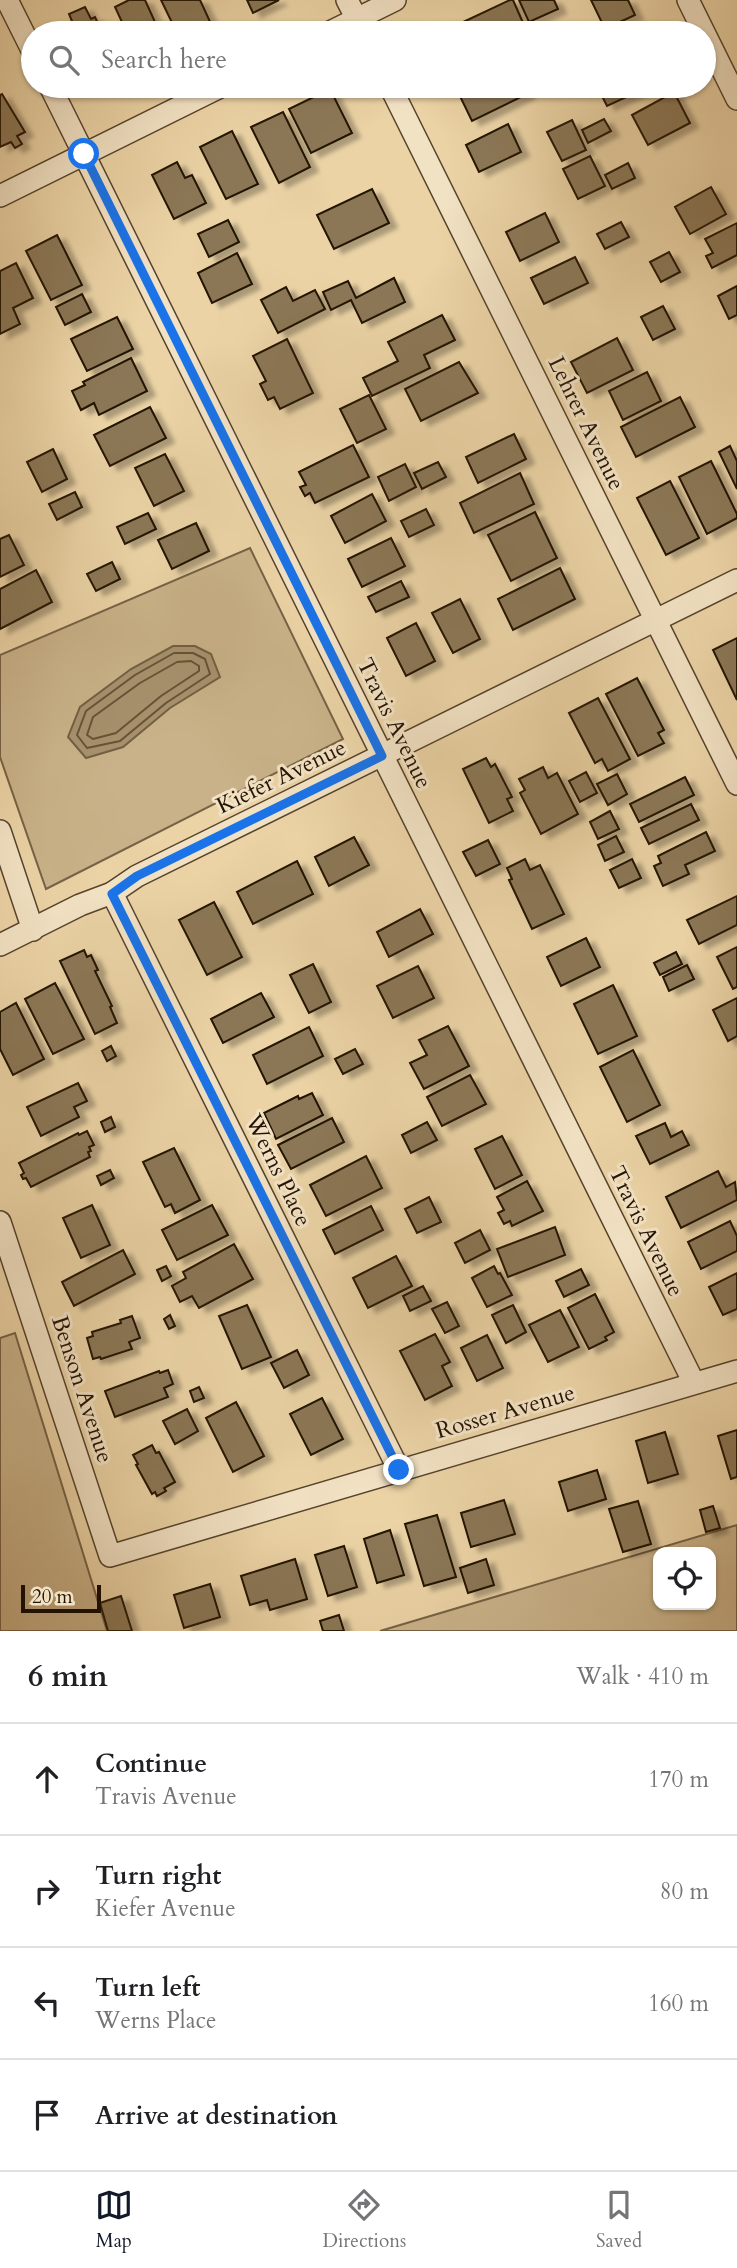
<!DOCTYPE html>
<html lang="en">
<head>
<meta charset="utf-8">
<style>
  body { margin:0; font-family:Cardo,serif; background:#f6f6f6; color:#202124 }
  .controls { position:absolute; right:21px; bottom:21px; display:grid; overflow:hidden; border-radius:14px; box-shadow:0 2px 5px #0004 }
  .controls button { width:63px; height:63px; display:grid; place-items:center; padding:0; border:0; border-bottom:2px solid #e0e0e0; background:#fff; color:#202124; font:35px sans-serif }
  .scale { position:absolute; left:21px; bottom:18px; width:80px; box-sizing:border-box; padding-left:7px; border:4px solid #241303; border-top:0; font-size:19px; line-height:24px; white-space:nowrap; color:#241303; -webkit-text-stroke:5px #f2e2c4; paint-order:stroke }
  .stop { position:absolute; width:21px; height:21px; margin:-16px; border:5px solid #1a73e8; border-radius:50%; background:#fff }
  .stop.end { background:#1a73e8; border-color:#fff; box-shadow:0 2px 7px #0008 }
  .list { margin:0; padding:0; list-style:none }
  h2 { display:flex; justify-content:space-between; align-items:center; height:91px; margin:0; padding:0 28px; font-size:30px }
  h2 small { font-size:23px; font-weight:400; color:#757577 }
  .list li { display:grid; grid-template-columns:46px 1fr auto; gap:21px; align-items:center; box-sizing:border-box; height:112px; padding:0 28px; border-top:2px solid #e0e0e0 }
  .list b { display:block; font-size:26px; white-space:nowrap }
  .list p { margin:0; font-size:23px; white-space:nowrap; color:#757577 }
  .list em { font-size:23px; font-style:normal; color:#757577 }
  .icon { flex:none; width:38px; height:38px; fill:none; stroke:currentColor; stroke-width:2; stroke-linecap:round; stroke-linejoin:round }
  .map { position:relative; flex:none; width:737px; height:1631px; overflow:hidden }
  .search { position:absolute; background:#fff; box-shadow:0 2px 5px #0004; left:21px; right:21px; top:21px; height:77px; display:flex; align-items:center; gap:18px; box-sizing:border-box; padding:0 24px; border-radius:38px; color:#757577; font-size:26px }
  .sheet { height:539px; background:#fff }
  nav { display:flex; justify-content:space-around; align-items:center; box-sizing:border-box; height:98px; border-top:2px solid #e0e0e0; background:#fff; font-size:19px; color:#757577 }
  nav a { display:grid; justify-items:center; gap:4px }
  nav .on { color:#111827 }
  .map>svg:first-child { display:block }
  .green { fill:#c9b289; stroke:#766246; stroke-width:2; fill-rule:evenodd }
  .water { fill:#a7926e; stroke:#735f43; stroke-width:2 }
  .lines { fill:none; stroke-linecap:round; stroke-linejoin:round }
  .shore { stroke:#665238; stroke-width:2 }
  .building { fill:#8b7757; stroke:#241303; stroke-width:2; filter:url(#shadow) }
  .street-casing { stroke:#56432c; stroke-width:24 }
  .street { stroke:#f2e2c4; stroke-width:21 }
  .route { stroke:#1a73e8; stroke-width:9 }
  .labels { text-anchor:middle; stroke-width:6; stroke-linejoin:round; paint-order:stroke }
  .street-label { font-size:23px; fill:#241303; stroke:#f2e2c4 }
</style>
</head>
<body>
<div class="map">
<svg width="737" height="1631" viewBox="0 0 737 1631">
  <defs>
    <filter id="shadow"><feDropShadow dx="8" dy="4.5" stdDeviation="2" flood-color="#0004"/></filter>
  </defs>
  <rect width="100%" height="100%" fill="#ebd3a5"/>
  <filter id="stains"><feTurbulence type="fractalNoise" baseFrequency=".00286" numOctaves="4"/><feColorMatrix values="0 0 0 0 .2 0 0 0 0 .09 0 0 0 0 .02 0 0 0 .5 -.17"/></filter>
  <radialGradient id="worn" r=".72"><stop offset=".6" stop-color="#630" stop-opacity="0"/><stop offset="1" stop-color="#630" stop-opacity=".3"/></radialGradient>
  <!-- green -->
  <g class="green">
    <path d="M250 548 343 739 46 889 0 757V655Z"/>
    <path d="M15 1333 107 1631H0V1338Z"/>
    <path d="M737 1525V1631H380ZM711 1552V1605H658V1552Z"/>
  </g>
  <!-- water -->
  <path class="water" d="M173 646H195L211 654 220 677 170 708 123 747 86 758 68 737 80 707 131 669Z"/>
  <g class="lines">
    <!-- shore -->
    <g class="shore">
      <path d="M174 653H193L205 659 210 674 166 703 120 741 87 748 77 735 86 711 135 675Z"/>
      <path d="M191 661 199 666V671L161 696 116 733 93 739 87 735 93 717 140 683 177 662Z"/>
    </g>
  </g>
  <!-- building -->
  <g class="building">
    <path d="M129 0H145L160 33H127L115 7Z"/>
    <path d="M161 0H200L212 26 197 33H177Z"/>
    <path d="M247 0H279L253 13Z"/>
    <path d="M510 0H513L524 25 506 33H466L461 23Z"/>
    <path d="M519 0H554L558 9 529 22Z"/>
    <path d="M591 0H628L635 15 605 29Z"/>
    <path d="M85 7 91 19 95 17 101 30 106 28 108 33H72L70 28 74 26 69 14Z"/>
    <path d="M461 86H523L527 94 472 121 456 88Z"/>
    <path d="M597 86H650L607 106Z"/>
    <path d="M330 89 352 133 311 153 289 109Z"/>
    <path d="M674 92 690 123 648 145 632 115Z"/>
    <path d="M2 94 25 132 17 136 22 144 15 148 11 142 0 147V95Z"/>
    <path d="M283 112 310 167 279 183 251 127Z"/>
    <path d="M604 119 611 131 588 143 582 130Z"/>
    <path d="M572 120 586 150 562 161 547 132Z"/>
    <path d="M508 124 521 152 479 172 466 145Z"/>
    <path d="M232 131 258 184 226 199 200 147Z"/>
    <path d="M590 156 605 186 578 199 563 169Z"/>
    <path d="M177 162 185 178 192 175 206 203 174 219 152 175Z"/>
    <path d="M628 163 635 178 612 189 605 175Z"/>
    <path d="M711 187 726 214 690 234 675 207Z"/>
    <path d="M372 189 389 223 334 249 317 215Z"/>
    <path d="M545 213 559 242 520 261 506 232Z"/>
    <path d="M228 220 239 242 209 257 198 234Z"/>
    <path d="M621 222 629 237 605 249 597 234Z"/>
    <path d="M737 223V255L712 268 706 256 713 253 705 239Z"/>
    <path d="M57 235 82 285 51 300 26 251Z"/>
    <path d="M669 252 680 272 661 282 650 262Z"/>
    <path d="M237 253 252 284 212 303 198 273Z"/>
    <path d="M575 257 588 283 544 304 531 278Z"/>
    <path d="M16 263 33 298 13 308 20 324 0 334V271Z"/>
    <path d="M394 278 405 302 362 323 351 300 331 310 323 292 348 281 356 298Z"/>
    <path d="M737 286V315L729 319 718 296Z"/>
    <path d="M286 287 293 301 315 290 325 309 278 333 261 300Z"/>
    <path d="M82 294 91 312 65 325 56 307Z"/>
    <path d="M663 306 675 329 653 340 641 317Z"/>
    <path d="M442 315 455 340 424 355 430 368 372 396 363 378 398 361 388 342Z"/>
    <path d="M117 317 133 349 87 371 71 339Z"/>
    <path d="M617 338 633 370 587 393 571 362Z"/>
    <path d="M287 339 313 393 280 409 274 397 268 400 260 384 266 381 253 356Z"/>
    <path d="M131 358 147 391 99 415 94 403 81 410 72 391 85 385 83 382Z"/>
    <path d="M459 362 478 393 421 421 405 389Z"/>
    <path d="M647 372 661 401 623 420 609 391Z"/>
    <path d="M369 395 386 429 357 443 340 409Z"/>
    <path d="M680 397 695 427 636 457 621 427Z"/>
    <path d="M150 407 166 438 110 466 94 435Z"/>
    <path d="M514 434 526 459 478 483 466 457Z"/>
    <path d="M353 445 369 477 315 503 310 493 305 496 300 487 306 485 299 472Z"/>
    <path d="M730 446 737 461V489L719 452Z"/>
    <path d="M53 449 67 479 42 492 27 462Z"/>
    <path d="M165 454 184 491 154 506 135 468Z"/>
    <path d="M711 461 737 514V518L707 534 679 477Z"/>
    <path d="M438 462 446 477 422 489 414 473Z"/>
    <path d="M405 464 416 487 389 501 378 477Z"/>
    <path d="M520 473 534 504 474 533 460 503Z"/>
    <path d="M670 481 699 538 666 555 637 498Z"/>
    <path d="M75 492 82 507 57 520 49 504Z"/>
    <path d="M372 494 386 521 345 543 331 516Z"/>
    <path d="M426 509 434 525 409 537 401 521Z"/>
    <path d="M535 512 557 558 511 581 488 535Z"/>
    <path d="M148 513 156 529 125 544 117 527Z"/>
    <path d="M196 523 209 551 172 569 158 540Z"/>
    <path d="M9 535 24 565 0 577V539Z"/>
    <path d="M391 538 405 566 362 587 348 559Z"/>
    <path d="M112 562 120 579 96 591 87 574Z"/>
    <path d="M560 568 575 599 513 630 498 599Z"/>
    <path d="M36 570 52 602 0 629V589Z"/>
    <path d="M401 581 409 597 376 612 368 597Z"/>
    <path d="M460 599 480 639 453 653 432 613Z"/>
    <path d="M416 623 435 661 406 676 387 638Z"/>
    <path d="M737 638V700L713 650Z"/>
    <path d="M637 678 664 730 658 733 664 743 638 756 606 694Z"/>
    <path d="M598 698 630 759 608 771 602 759 595 763 569 713Z"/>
    <path d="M486 758 491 767 495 764 512 797 507 799 513 811 489 823 463 769Z"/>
    <path d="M543 767 548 778 557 773 578 814 541 834 520 793 525 790 519 779Z"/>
    <path d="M586 772 597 793 580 802 569 781Z"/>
    <path d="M617 774 627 794 608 805 597 784Z"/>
    <path d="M685 777 694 795 639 822 630 804Z"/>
    <path d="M691 804 699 820 649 844 641 828Z"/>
    <path d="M610 811 619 829 598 839 590 822Z"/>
    <path d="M706 832 715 851 685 865 689 874 663 886 654 866 661 863 658 856Z"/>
    <path d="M616 836 624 852 605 861 598 845Z"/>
    <path d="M354 837 369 865 329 886 315 857Z"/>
    <path d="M488 840 500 864 476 876 463 852Z"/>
    <path d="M525 859 530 870 540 865 564 914 532 929 509 880 512 879 507 868Z"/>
    <path d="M632 859 641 878 619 888 610 870Z"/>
    <path d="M297 861 313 894 253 924 237 892Z"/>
    <path d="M737 896V925L699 944 687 920Z"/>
    <path d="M214 902 242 957 207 975 179 920Z"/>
    <path d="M420 909 433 934 389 957 377 932Z"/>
    <path d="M586 938 600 967 561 986 547 957Z"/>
    <path d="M737 947V987L733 989 717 957Z"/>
    <path d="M84 950 87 957 91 955 98 970 95 971 112 1006 110 1007 117 1023 95 1034 60 961Z"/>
    <path d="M676 952 682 964 660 975 654 963Z"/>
    <path d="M313 964 331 1002 309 1013 290 975Z"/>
    <path d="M687 965 694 979 669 991 663 977Z"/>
    <path d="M418 966 434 998 393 1018 377 986Z"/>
    <path d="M55 983 84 1039 53 1054 25 999Z"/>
    <path d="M613 985 637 1036 598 1054 574 1004Z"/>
    <path d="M261 993 274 1017 223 1043 211 1019Z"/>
    <path d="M737 998V1036L728 1041 713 1010Z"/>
    <path d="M16 1003 44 1059 13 1075 0 1049V1012Z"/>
    <path d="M448 1026 469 1066 424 1089 410 1063 427 1055 419 1040Z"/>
    <path d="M309 1027 323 1056 267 1084 253 1055Z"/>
    <path d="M111 1046 116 1056 107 1061 102 1051Z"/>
    <path d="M355 1049 363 1064 343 1074 335 1059Z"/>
    <path d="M633 1050 660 1105 627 1122 600 1067Z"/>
    <path d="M470 1075 486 1104 442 1126 427 1097Z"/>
    <path d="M78 1083 87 1101 74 1107 79 1117 41 1136 27 1107Z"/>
    <path d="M312 1093 323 1115 276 1139 264 1113 298 1096 299 1099Z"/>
    <path d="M111 1117 115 1127 105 1132 101 1122Z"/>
    <path d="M332 1118 344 1142 291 1169 278 1145Z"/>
    <path d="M427 1122 437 1140 411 1153 402 1135Z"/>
    <path d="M665 1123 671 1137 682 1131 689 1145 650 1164 636 1136Z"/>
    <path d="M87 1131 94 1145 89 1147 91 1151 88 1152 90 1157 31 1187 26 1178 23 1179 21 1175 24 1173 19 1163 78 1133 79 1135Z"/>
    <path d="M502 1136 522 1175 495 1189 475 1149Z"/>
    <path d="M174 1148 200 1200 175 1213 171 1204 165 1207 143 1162Z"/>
    <path d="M366 1156 382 1188 326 1216 310 1185Z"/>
    <path d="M110 1170 114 1178 101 1185 97 1176Z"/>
    <path d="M718 1171 726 1187 735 1182 737 1200 681 1228 666 1197Z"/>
    <path d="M527 1181 543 1211 512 1226 510 1221 504 1224 498 1213 504 1210 497 1197Z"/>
    <path d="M429 1197 441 1222 417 1233 405 1209Z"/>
    <path d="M92 1205 110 1245 81 1258 63 1218Z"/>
    <path d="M212 1205 228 1235 177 1260 162 1230Z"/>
    <path d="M371 1206 383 1230 335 1254 323 1230Z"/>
    <path d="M730 1221 737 1236V1251L701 1269 688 1242Z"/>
    <path d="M555 1227 565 1255 508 1277 497 1249Z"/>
    <path d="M480 1230 490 1250 465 1263 455 1243Z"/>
    <path d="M234 1244 253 1279 199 1308 192 1296 180 1302 172 1286 186 1278 183 1272Z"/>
    <path d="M123 1250 135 1274 74 1306 62 1282Z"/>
    <path d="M396 1256 412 1286 368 1308 353 1278Z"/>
    <path d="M166 1266 171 1276 162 1281 157 1270Z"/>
    <path d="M494 1266 498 1274 500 1273 512 1295 487 1307 472 1278Z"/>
    <path d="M581 1269 589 1285 564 1297 556 1281Z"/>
    <path d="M737 1273V1309L723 1315 709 1287Z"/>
    <path d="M423 1286 431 1301 410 1311 403 1296Z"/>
    <path d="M595 1294 614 1332 605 1337 607 1340 589 1349 568 1308Z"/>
    <path d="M447 1302 459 1326 445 1333 432 1309Z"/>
    <path d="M247 1305 271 1357 242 1369 219 1316Z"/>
    <path d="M513 1305 526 1332 506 1343 492 1315Z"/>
    <path d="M560 1310 579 1347 548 1362 529 1325Z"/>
    <path d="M170 1315 175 1326 169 1329 164 1319Z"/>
    <path d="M132 1316 140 1338 129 1342 132 1349 101 1359 100 1357 93 1359 87 1338 93 1336 92 1332 121 1323 120 1320Z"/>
    <path d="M435 1334 450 1362 442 1366 452 1386 425 1400 400 1351Z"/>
    <path d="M487 1335 503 1368 477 1381 461 1348Z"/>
    <path d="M297 1350 309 1375 284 1388 271 1363Z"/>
    <path d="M168 1370 173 1384 164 1388 168 1397 115 1417 105 1391 159 1371 160 1373Z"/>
    <path d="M199 1387 204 1398 194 1402 190 1391Z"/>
    <path d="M322 1398 343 1439 311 1455 290 1414Z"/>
    <path d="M236 1402 264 1456 233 1472 206 1418Z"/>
    <path d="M187 1409 198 1431 175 1444 163 1421Z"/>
    <path d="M737 1430V1477L731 1479 718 1436Z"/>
    <path d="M665 1432 678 1474 648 1483 636 1441Z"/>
    <path d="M152 1445 156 1453 159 1452 175 1482 164 1488 166 1491 157 1496 155 1492 152 1494 136 1465 138 1464 133 1455Z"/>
    <path d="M597 1470 606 1499 568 1511 559 1482Z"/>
    <path d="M504 1500 515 1534 471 1547 461 1513Z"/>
    <path d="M638 1501 651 1544 623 1552 609 1509Z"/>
    <path d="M713 1506 720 1528 706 1532 700 1510Z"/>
    <path d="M437 1515 456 1577 424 1586 405 1524Z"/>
    <path d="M390 1530 404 1575 377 1583 364 1539Z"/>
    <path d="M344 1546 357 1587 328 1596 315 1555Z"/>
    <path d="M295 1559 307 1599 270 1610 267 1600 250 1605 241 1576Z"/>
    <path d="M486 1559 494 1585 468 1593 460 1568Z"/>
    <path d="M210 1584 220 1617 184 1628 174 1595Z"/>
    <path d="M121 1596 132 1631H108L100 1603Z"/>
    <path d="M339 1615 344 1631H323L320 1621Z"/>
  </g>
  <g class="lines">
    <defs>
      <g id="street">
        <path d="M7 0 33 52"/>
        <path d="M347 0 364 33"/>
        <path d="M688 0 737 99"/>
        <path d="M328 33 395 0"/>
        <path d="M50 86 694 1383"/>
        <path d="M390 86 737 784"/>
        <path d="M0 196 222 86"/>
        <path d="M0 831 33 930"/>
        <path d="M112 893 399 1470"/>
        <path d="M0 945 80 905 112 893 137 876 737 580"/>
        <path d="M0 1222 110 1556 737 1371"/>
      </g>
    </defs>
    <!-- street casing -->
    <use href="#street" class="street-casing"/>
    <!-- street -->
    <use href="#street" class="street"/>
  </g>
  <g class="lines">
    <!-- route -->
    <path class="route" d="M84 154 382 756 137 876 112 894 399 1470"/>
  </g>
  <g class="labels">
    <!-- street labels -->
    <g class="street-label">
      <text transform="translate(587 423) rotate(64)" y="8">Lehrer Avenue</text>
      <text transform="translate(395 723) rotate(64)" y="8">Travis Avenue</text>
      <text transform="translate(281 776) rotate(-26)" y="8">Kiefer Avenue</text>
      <text transform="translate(279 1170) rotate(64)" y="8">Werns Place</text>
      <text transform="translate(647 1231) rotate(64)" y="8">Travis Avenue</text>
      <text transform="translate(83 1389) rotate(72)" y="8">Benson Avenue</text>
      <text transform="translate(505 1411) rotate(-16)" y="8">Rosser Avenue</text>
    </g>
  </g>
  <rect width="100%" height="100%" filter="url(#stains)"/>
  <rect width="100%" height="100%" fill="url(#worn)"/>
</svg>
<div class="controls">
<button><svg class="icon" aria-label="locate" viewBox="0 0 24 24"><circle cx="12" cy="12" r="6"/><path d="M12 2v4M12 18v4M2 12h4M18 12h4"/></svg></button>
</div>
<div class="scale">20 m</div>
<div class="stop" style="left:84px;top:154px"></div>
<div class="stop end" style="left:399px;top:1470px"></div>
<div class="search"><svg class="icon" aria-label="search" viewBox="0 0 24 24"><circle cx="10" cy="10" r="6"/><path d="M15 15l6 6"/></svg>Search here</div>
</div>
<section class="sheet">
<h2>6 min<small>Walk · 410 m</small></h2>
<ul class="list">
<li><svg class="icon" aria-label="ahead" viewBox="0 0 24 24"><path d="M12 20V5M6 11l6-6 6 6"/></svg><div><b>Continue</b><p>Travis Avenue</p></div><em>170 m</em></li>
<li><svg class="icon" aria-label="right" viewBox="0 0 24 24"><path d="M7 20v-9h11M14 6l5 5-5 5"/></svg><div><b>Turn right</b><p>Kiefer Avenue</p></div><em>80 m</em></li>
<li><svg class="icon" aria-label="left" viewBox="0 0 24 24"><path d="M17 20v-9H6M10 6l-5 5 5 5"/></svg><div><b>Turn left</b><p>Werns Place</p></div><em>160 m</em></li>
<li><svg class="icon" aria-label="arrive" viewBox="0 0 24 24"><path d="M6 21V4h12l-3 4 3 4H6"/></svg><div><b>Arrive at destination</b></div></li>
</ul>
</section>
<nav>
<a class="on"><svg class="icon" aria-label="map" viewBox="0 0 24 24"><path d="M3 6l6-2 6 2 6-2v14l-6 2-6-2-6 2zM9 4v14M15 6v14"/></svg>Map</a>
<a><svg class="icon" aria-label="directions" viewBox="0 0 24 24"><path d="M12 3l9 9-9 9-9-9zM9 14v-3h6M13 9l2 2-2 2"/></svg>Directions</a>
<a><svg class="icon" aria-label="saved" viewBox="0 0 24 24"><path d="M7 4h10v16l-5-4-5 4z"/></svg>Saved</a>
</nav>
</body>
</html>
